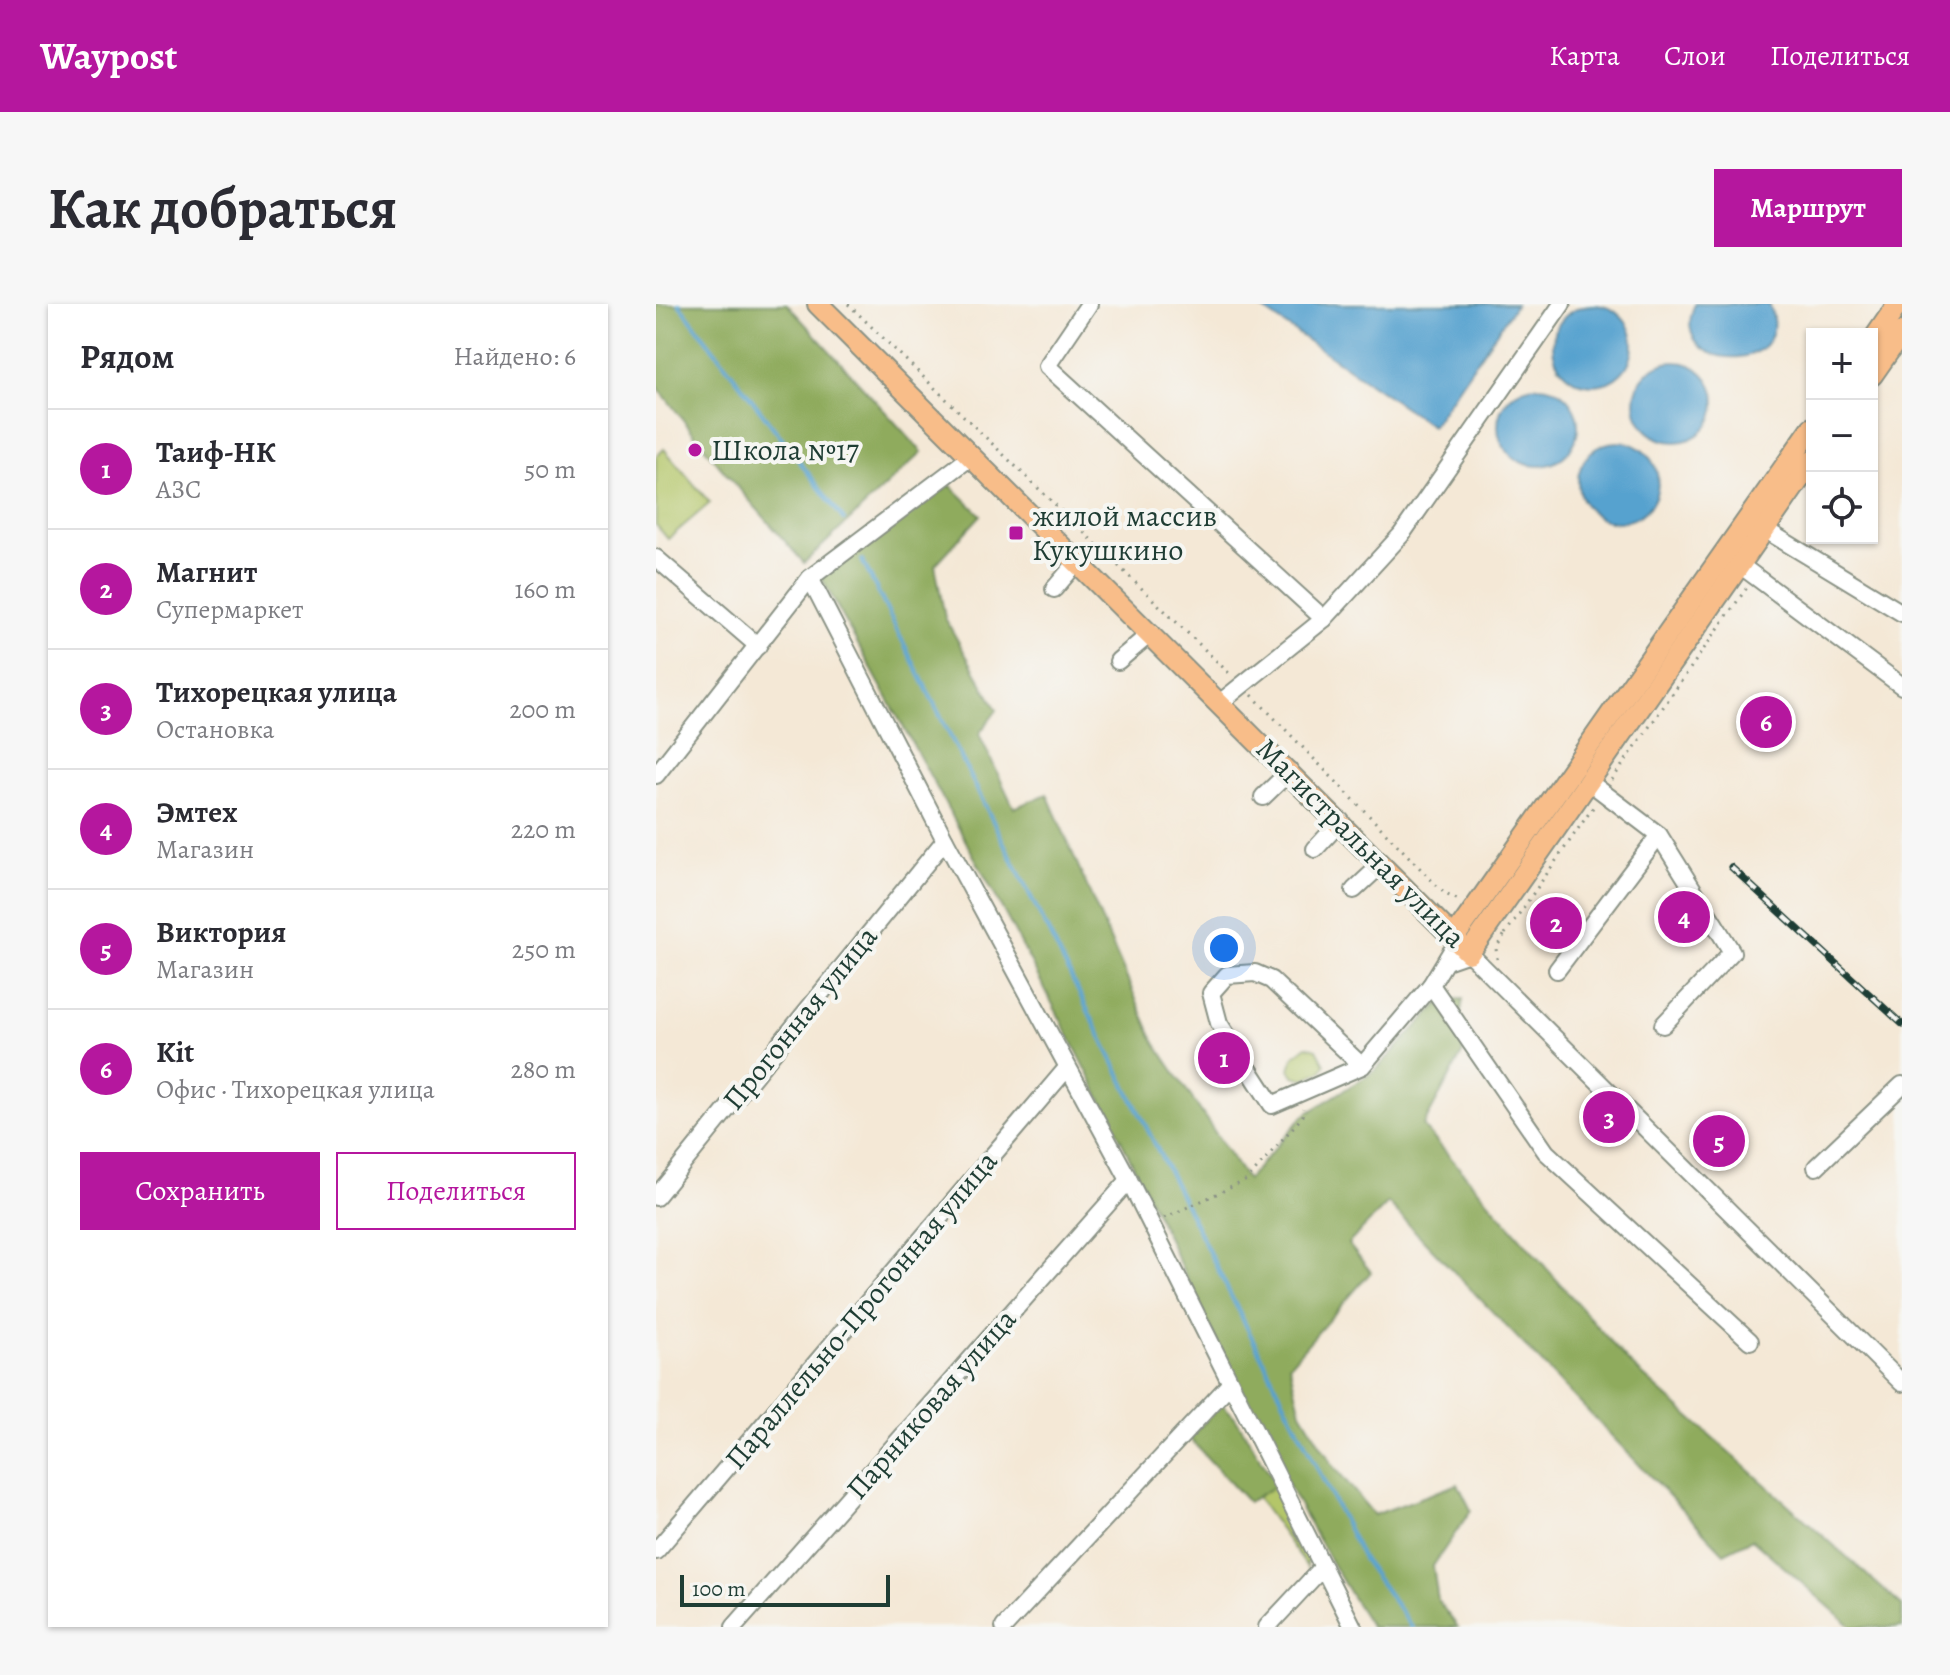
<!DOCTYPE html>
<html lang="ru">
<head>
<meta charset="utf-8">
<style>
  body { margin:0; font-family:Alegreya,serif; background:#f7f7f7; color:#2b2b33 }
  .controls { position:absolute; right:24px; top:24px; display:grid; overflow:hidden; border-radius:0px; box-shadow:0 2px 6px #0004 }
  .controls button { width:72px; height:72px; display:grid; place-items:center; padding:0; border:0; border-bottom:2px solid #e1e1e2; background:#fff; color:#2b2b33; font:40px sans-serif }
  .scale { position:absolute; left:24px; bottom:20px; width:210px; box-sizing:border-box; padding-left:8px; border:4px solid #1f3d34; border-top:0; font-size:22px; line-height:28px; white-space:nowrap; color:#1f3d34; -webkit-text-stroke:6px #f6f6f2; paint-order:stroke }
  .you { position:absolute; left:568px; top:644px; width:28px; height:28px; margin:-20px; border:6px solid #fff; border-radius:50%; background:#1a73e8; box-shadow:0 0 0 12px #1a73e833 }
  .badge { display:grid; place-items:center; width:52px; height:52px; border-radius:50%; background:#b5179e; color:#fff; font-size:26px; font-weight:700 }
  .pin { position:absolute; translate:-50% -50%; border:4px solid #fff; box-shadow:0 2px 8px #0006 }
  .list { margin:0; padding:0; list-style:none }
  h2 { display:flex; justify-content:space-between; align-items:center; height:104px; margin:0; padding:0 32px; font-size:34px }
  h2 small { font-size:26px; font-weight:400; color:#7c7c81 }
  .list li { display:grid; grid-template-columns:52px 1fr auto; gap:24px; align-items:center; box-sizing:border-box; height:120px; padding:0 32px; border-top:2px solid #e1e1e2 }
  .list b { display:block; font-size:30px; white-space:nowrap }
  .list p { margin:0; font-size:26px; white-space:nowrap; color:#7c7c81 }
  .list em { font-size:26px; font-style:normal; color:#7c7c81 }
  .actions { display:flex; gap:16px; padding:24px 32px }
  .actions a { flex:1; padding:18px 0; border:2px solid #b5179e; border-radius:0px; text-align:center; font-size:28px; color:#b5179e }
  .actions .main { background:#b5179e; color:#fff }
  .icon { flex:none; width:44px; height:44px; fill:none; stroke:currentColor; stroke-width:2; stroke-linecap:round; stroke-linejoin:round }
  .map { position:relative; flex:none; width:1246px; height:1323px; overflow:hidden; border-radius:0px }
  header { display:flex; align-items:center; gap:48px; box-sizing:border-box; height:112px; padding:0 40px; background:#b5179e; color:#fff }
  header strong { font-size:38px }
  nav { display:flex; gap:44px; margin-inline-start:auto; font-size:28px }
  .intro { display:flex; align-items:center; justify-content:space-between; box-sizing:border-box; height:192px; padding:0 48px }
  h1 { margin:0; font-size:56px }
  .button { padding:20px 36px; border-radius:0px; background:#b5179e; color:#fff; font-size:28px; font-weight:700 }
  main { display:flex; gap:48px; padding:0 48px }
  aside { flex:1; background:#fff; border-radius:0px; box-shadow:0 2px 6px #0004 }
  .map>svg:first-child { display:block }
  .green { fill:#b4c669; stroke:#6a824e; stroke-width:2 }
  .forest { fill:#8fab5d; stroke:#577448; stroke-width:2 }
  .water { fill:#57a2cf; stroke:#3b7082; stroke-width:2 }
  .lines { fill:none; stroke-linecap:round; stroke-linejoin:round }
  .stream { stroke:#57a2cf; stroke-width:4 }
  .minor-casing { stroke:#8a9285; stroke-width:20 }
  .major-casing { stroke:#8a9285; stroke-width:24 }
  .path { stroke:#8a9285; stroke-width:3; stroke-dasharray:2 6; stroke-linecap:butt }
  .minor { stroke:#fff; stroke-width:16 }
  .major { stroke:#f8bd89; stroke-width:20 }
  .rail-casing { stroke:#1f3d34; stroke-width:7 }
  .rail { stroke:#f6f6f2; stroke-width:4; stroke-dasharray:12; stroke-linecap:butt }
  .poi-dot { fill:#b5179e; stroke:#f6f6f2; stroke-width:3 }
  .labels { text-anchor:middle; stroke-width:8; stroke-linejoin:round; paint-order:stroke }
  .poi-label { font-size:30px; fill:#1f3d34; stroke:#f6f6f2; text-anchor:start }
  .street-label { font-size:30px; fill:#1f3d34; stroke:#f6f6f2 }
</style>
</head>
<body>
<header>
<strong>Waypost</strong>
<nav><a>Карта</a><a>Слои</a><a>Поделиться</a></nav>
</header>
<div class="intro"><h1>Как добраться</h1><a class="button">Маршрут</a></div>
<main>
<aside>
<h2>Рядом<small>Найдено: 6</small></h2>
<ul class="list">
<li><span class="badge">1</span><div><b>Таиф-НК</b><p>АЗС</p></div><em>50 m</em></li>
<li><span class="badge">2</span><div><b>Магнит</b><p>Супермаркет</p></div><em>160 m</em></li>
<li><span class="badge">3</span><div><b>Тихорецкая улица</b><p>Остановка</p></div><em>200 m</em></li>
<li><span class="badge">4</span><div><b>Эмтех</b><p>Магазин</p></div><em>220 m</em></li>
<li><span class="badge">5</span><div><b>Виктория</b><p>Магазин</p></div><em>250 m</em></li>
<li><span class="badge">6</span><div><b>Kit</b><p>Офис · Тихорецкая улица</p></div><em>280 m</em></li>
</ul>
<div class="actions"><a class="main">Сохранить</a><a>Поделиться</a></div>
</aside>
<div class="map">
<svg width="1246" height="1323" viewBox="0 0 1246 1323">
  <rect width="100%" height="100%" fill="#f6f6f2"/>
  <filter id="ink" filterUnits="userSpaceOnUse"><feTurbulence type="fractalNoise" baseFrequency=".0125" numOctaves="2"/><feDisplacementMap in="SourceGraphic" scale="16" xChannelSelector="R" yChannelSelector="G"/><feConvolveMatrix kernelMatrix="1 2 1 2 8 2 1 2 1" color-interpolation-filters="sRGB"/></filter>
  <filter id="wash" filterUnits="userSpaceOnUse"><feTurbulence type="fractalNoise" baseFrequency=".006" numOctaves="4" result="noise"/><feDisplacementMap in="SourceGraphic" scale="32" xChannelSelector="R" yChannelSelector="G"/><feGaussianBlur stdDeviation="1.8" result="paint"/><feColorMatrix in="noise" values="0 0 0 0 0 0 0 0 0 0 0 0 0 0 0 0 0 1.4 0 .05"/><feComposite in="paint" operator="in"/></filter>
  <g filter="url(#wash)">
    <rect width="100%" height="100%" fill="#f4e8d6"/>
    <!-- green -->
    <g class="green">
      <path d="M8 145 54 199 12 235 0 221V153Z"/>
      <path d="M651 742 661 745 669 760 666 767 648 775 638 772 634 765 638 752Z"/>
      <path d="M621 1181 652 1244 651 1263 601 1193Z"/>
    </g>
    <!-- forest -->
    <g class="forest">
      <path d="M0 0H131L266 148 148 259 60 158 0 81Z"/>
      <path d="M294 181 325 211 279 261 289 314 341 406 323 430 358 504 391 490 499 739 591 876 647 812 720 766 786 696 807 695 803 720 807 748 767 822 973 1059 1246 1302V1323H1196L1096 1235 1068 1249 732 899 692 940 715 968 633 1061 645 1108 676 1160 718 1211 802 1180 815 1206 777 1262 782 1297 802 1323H715C606 1154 530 964 440 785 353 612 258 443 165 273Z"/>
      <path d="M566 1100 579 1113 621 1181 592 1198 533 1134Z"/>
    </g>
    <!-- water -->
    <g class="water">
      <path d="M599 0H860L776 122Z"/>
      <path d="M1039 0H1113C1143 73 1008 69 1039 0Z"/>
      <circle cx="937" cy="41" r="40"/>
      <circle cx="1019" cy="98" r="40"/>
      <circle cx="882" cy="122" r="40"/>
      <circle cx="962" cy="178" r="40"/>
    </g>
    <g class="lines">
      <!-- stream -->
      <g class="stream">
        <path d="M23 0 188 216"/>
        <path d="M206 256 707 1255 756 1323"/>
      </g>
    </g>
  </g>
  <g filter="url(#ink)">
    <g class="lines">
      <defs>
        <g id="minor">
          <path d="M433 0 391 62 668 315"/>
          <path d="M1108 225 1246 309"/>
          <path d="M0 254 102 342"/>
          <path d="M1084 261 1246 382"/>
          <path d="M154 274 289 536 473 876 697 1323"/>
          <path d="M398 285 422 257"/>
          <path d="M462 357 495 329"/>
          <path d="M565 398 668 315 745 231 906 0"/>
          <path d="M0 471 154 274 316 152"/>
          <path d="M607 493 634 467"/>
          <path d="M1003 531 1076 648 1007 721"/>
          <path d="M659 545 685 517"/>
          <path d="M698 586 726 560"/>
          <path d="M793 656 813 649 1246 1079"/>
          <path d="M901 666 1003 531 932 477"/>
          <path d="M775 681 890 848 1094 1037"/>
          <path d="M706 762 616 801 563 719 555 689 571 671 599 669 615 676 706 762 775 681 795 648"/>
          <path d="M1160 863 1246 781"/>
          <path d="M0 893 289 536"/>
          <path d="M0 1247 411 764"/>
          <path d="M78 1323 473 876"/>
          <path d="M348 1323 573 1081"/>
          <path d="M611 1323 667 1263"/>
        </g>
        <g id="major">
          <path d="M162 0 813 649 1156 157"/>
          <path d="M1216 38 1242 0"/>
          <path d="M1216 71 1246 28"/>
          <path d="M798 634 1156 124"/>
        </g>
      </defs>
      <!-- minor casing -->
      <use href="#minor" class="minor-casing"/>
      <!-- major casing -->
      <use href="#major" class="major-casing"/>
      <!-- path -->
      <g class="path">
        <path d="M192 0 576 372"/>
        <path d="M596 391 789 590 803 596"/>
        <path d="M956 476 1092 282"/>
        <path d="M849 630 938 502"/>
        <path d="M841 655 840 644 849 630"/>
        <path d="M508 914 591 876 647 812V804"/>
      </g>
      <!-- minor -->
      <use href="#minor" class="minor"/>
      <!-- major -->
      <use href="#major" class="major"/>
      <defs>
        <path id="rail" d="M1075 563 1246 720"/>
      </defs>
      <!-- rail casing -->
      <use href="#rail" class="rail-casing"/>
      <!-- rail -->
      <use href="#rail" class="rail"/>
    </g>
  </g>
  <!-- markers -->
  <g class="poi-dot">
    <circle cx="39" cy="146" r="8"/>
    <rect x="352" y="221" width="16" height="16" rx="4"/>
  </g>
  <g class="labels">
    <!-- poi labels -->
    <g class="poi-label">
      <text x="55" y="156">Школа №17</text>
      <text x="376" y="222">жилой массив<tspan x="376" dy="34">Кукушкино</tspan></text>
    </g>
    <!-- street labels -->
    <g class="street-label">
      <text transform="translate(705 539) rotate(45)" y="10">Магистральная улица</text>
      <text transform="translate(144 714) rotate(-51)" y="10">Прогонная улица</text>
      <text transform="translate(205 1006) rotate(-50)" y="10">Параллельно-Прогонная улица</text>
      <text transform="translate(275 1100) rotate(-49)" y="10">Парниковая улица</text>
    </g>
  </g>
</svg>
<div class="controls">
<button>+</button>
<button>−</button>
<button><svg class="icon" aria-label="locate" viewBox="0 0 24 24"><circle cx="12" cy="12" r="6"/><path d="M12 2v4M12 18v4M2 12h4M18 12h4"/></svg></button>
</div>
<div class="scale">100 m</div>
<div class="you"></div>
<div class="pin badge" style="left:568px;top:754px">1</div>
<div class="pin badge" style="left:900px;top:619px">2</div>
<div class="pin badge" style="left:953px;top:813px">3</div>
<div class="pin badge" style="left:1028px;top:613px">4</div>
<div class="pin badge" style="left:1063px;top:837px">5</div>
<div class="pin badge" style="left:1110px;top:418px">6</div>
</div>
</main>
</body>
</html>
